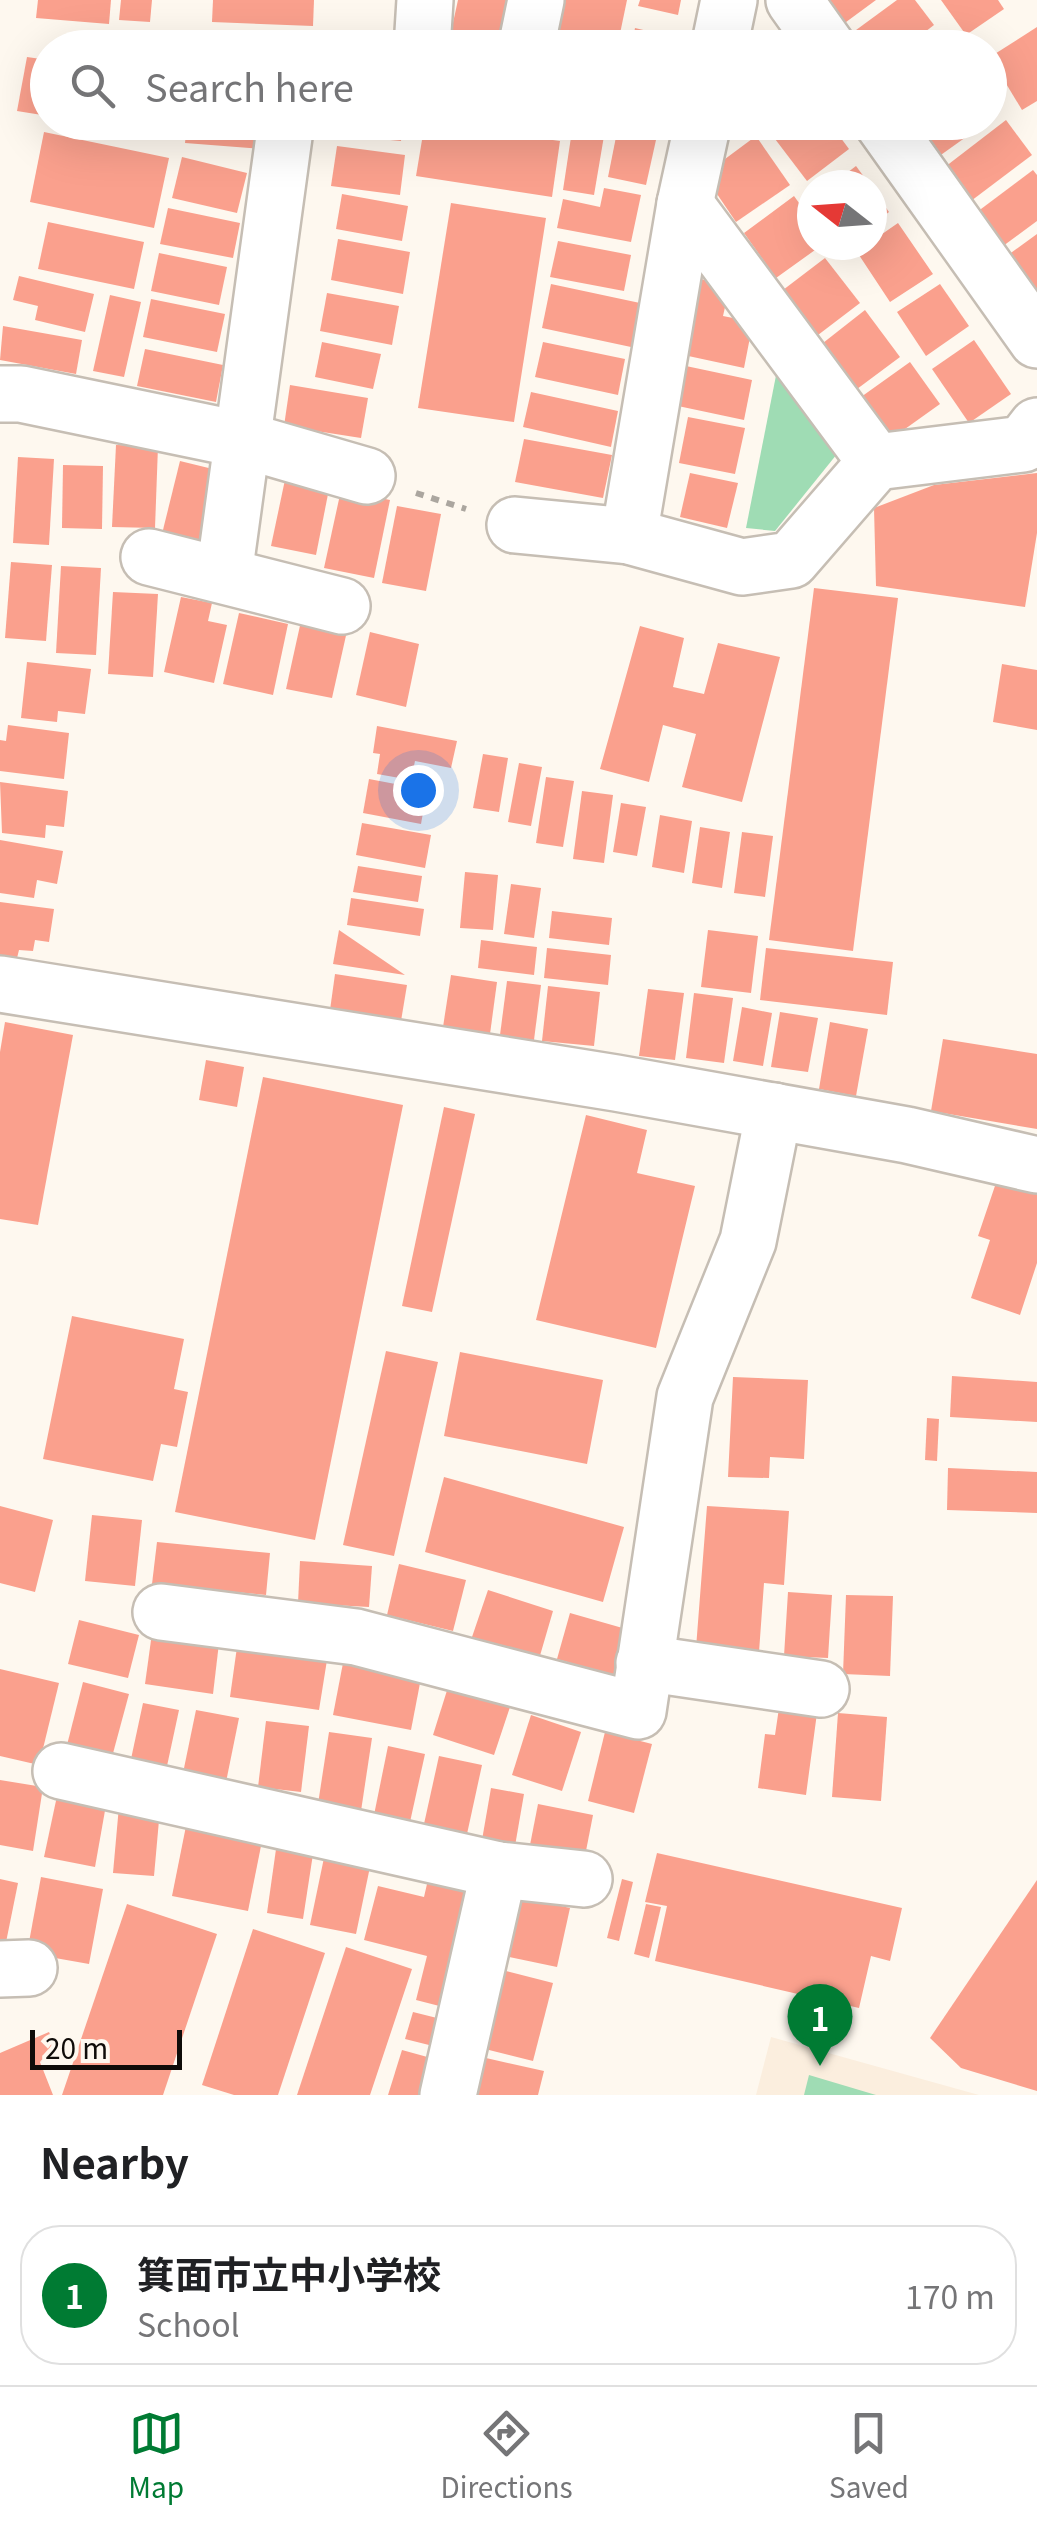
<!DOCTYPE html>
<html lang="en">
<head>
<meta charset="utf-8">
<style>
  body { margin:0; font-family:Georgia,"Noto Sans JP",serif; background:#f6f6f6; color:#202124 }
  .compass { position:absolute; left:797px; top:170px; width:90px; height:90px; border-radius:50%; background:#fff; box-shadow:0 10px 40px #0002; rotate:287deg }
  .scale { position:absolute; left:30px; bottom:25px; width:152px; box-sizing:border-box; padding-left:10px; border:5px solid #0f0c09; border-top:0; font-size:28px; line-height:35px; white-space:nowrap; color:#0f0c09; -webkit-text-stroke:8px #fef8ef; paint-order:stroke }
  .you { position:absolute; left:418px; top:790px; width:35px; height:35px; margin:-25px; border:8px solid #fff; border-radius:50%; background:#1a73e8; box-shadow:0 0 0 15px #1a73e833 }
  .badge { display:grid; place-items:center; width:65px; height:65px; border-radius:50%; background:#007b33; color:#fff; font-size:32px; font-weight:700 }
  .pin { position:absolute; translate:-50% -82px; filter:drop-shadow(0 2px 5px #0008) }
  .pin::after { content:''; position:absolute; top:52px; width:35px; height:30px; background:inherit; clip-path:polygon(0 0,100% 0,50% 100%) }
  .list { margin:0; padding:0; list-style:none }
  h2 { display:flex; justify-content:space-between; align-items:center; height:130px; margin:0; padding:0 40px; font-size:42px }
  h2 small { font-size:32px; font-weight:400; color:#757577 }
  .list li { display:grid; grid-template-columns:65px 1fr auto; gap:30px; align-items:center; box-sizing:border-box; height:140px; margin:0 20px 20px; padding:0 20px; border:2px solid #e0e0e0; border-radius:40px }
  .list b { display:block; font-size:38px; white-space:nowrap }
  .list p { margin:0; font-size:32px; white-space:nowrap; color:#757577 }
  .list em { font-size:32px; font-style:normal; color:#757577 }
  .icon { flex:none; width:55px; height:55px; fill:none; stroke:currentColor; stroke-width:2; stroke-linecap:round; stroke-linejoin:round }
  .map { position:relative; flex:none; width:1037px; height:2095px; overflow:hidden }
  .search { position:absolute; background:#fff; box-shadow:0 10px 40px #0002; left:30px; right:30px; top:30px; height:110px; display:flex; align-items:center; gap:25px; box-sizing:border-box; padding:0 35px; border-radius:55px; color:#757577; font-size:38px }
  .sheet { height:290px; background:#fff }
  nav { display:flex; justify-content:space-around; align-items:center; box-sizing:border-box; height:140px; border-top:2px solid #e0e0e0; background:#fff; font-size:28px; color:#757577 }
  nav a { display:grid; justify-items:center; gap:5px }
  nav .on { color:#007b33 }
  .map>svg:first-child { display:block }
  .built { fill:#fbeede }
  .green { fill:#9fdcb4 }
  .building { fill:#faa08d }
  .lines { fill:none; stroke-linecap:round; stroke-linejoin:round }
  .street-casing { stroke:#c6beb4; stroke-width:60 }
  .path { stroke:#aba69f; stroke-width:6; stroke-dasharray:8 8; stroke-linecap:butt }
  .street { stroke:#fff; stroke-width:55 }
</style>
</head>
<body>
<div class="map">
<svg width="1037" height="2095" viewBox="0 0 1037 2095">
  <rect width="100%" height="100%" fill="#fef8ef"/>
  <!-- built -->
  <path class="built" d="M771 2037 979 2095H756Z"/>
  <!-- green -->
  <g class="green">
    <path d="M782 345 841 449 775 531 746 528Z"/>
    <path d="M809 2075 876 2095H804Z"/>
  </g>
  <!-- building -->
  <g class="building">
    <path d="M38 0H111L109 24 36 18Z"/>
    <path d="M121 0H152L150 22 119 20Z"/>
    <path d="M213 0H314L313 26 212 22Z"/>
    <path d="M458 0H519L508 48H478L449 41Z"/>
    <path d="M558 0H627L617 48H547Z"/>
    <path d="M640 0H681L678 15 638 6Z"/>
    <path d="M823 0H876L842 25Z"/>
    <path d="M897 0H915L934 25 904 48H862L852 33Z"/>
    <path d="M941 0H998L1004 9 966 35Z"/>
    <path d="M1037 27V101L1022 110 990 57Z"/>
    <path d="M635 28 681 39 679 48H631Z"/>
    <path d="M760 33 770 48H740Z"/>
    <path d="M27 57 48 60V116L17 111Z"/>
    <path d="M1006 120 1032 155 967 204 941 170Z"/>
    <path d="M108 122H174L173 132 108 128Z"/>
    <path d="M187 122H263L261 149 185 143Z"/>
    <path d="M337 122H403L401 141 335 135Z"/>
    <path d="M425 122 560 141 552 197 416 176Z"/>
    <path d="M619 122H660L646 185 608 177Z"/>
    <path d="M788 122H829L849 149 807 181 772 135Z"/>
    <path d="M914 122H987L938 157Z"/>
    <path d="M573 124 605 130 594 195 563 190Z"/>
    <path d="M44 132 169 158 154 228 30 202Z"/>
    <path d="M756 136 790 185 736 222 717 194 725 159Z"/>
    <path d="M337 146 405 155 400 195 331 186Z"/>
    <path d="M182 157 247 173 237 213 172 198Z"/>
    <path d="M856 166 870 185H831Z"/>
    <path d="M1033 170 1037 175V221L999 249 973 215Z"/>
    <path d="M604 188 641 195 631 242 557 228 563 199 600 207Z"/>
    <path d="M872 188 889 212 872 225Z"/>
    <path d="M342 194 408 206 402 241 336 229Z"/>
    <path d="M794 196 812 221V245H822L776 278 744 233Z"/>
    <path d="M451 203 546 218 514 422 418 408Z"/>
    <path d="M168 208 240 223 233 258 160 244Z"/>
    <path d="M48 222 144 242 134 289 38 269Z"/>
    <path d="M898 223 933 274 890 302 857 252 872 245V241Z"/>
    <path d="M1037 234V295L1008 255Z"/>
    <path d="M338 239 410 252 403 294 331 280Z"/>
    <path d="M558 241 631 255 624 291 550 277Z"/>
    <path d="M159 253 227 267 219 305 151 291Z"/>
    <path d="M825 258 860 303 818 335 783 290Z"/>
    <path d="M19 276 94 294 85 332 35 320 38 306 13 300Z"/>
    <path d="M695 278 730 285 723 316 753 322 744 368 679 354Z"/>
    <path d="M551 284 640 303 631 347 542 328Z"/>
    <path d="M940 284 969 326 926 356 897 312Z"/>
    <path d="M327 293 399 306 392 345 320 331Z"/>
    <path d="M110 295 141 302 124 377 93 371Z"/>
    <path d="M151 299 225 314 217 352 143 337Z"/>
    <path d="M865 310 900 357 857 389 823 343Z"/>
    <path d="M3 326 82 340 76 374 0 360Z"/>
    <path d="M974 340 1011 394 969 423 932 369Z"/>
    <path d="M322 342 381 354 373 389 315 377Z"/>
    <path d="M543 342 625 359 618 395 535 377Z"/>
    <path d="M145 349 223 365 216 402 137 386Z"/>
    <path d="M910 362 940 404 891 439 861 397Z"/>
    <path d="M686 366 752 380 744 420 678 406Z"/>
    <path d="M290 385 368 398 361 438 284 426Z"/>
    <path d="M531 392 618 411 611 447 523 427Z"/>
    <path d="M688 417 745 428 735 474 679 463Z"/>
    <path d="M524 439 612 455 603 498 515 482Z"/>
    <path d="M116 445 158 446 155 528 112 527Z"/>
    <path d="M18 457 54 459 49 545 13 543Z"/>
    <path d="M180 461 225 472 207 545 162 534Z"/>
    <path d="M63 465 103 466 102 529 62 528Z"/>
    <path d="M690 473 738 483 727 528 680 517Z"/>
    <path d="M1037 473V533L1025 607 876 586 874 508 934 485Z"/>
    <path d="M286 475 330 484 316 555 271 546Z"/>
    <path d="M341 490 390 500 374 578 324 568Z"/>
    <path d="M397 506 441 514 426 591 382 583Z"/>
    <path d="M11 562 52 565 46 641 5 638Z"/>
    <path d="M61 566 101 568 96 655 56 653Z"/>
    <path d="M814 588 898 598 853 951 769 940Z"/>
    <path d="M113 592 158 594 153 677 108 674Z"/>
    <path d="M181 597 212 603 208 621 227 625 214 683 164 672Z"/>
    <path d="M239 613 288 624 273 695 223 684Z"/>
    <path d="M301 621 347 631 332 698 286 689Z"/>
    <path d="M640 626 684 638 673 687 704 694 718 643 780 657 742 802 682 787 696 734 663 725 649 782 600 769Z"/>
    <path d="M370 632 419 644 406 707 356 695Z"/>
    <path d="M27 662 91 669 85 714 58 711 57 722 21 718Z"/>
    <path d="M1002 664 1037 670V730L993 722Z"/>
    <path d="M8 725 69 733 64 779 0 771V740L6 741Z"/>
    <path d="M377 726 457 741 451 768 415 761 411 780 377 774 380 754 373 753Z"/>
    <path d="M483 754 508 758 499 812 473 808Z"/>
    <path d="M519 763 542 767 531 826 508 822Z"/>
    <path d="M546 777 574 781 563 847 536 843Z"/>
    <path d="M369 779 427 790 421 824 363 813Z"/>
    <path d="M0 782 68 791 64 827 46 825 45 838 2 833Z"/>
    <path d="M582 791 613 795 604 863 573 859Z"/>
    <path d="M621 803 646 807 637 856 613 852Z"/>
    <path d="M660 815 692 821 684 873 652 867Z"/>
    <path d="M362 823 431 835 425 868 356 855Z"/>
    <path d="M700 827 730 832 722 888 692 883Z"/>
    <path d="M742 832 773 836 765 897 734 893Z"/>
    <path d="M0 840 63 851 57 884 37 880 34 898 0 893Z"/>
    <path d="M358 866 422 876 418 902 353 892Z"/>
    <path d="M465 872 498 875 493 930 460 928Z"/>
    <path d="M511 884 541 888 534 938 504 934Z"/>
    <path d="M351 898 424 909 420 936 347 925Z"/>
    <path d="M0 902 54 909 49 942 35 940 33 951 19 950 16 962 0 960Z"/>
    <path d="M552 911 612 918 609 945 549 938Z"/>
    <path d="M339 930 405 975 333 964Z"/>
    <path d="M708 930 758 936 751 993 701 987Z"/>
    <path d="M481 940 537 947 534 975 478 968Z"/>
    <path d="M547 948 611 955 608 985 544 978Z"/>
    <path d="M766 948 893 962 887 1015 760 1000Z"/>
    <path d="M335 974 407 985 401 1021 330 1010Z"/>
    <path d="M451 975 497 982 490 1034 443 1027Z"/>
    <path d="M507 981 541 985 534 1040 500 1035Z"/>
    <path d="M548 986 600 992 594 1046 542 1041Z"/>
    <path d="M648 989 684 993 675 1060 639 1056Z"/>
    <path d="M694 993 733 998 724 1063 686 1058Z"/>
    <path d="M742 1007 772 1013 763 1066 733 1061Z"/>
    <path d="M780 1012 818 1018 808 1072 771 1067Z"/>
    <path d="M5 1022 73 1035 38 1225 0 1219V1052Z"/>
    <path d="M830 1022 868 1029 856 1096 819 1089Z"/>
    <path d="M943 1039 1037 1054V1129L931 1111Z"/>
    <path d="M206 1060 244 1067 237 1107 199 1100Z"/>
    <path d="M263 1077 403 1105 315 1540 175 1512Z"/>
    <path d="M444 1107 475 1114 432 1312 402 1306Z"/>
    <path d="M586 1115 647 1130 637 1173 695 1186 656 1348 536 1320Z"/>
    <path d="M998 1177 1037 1189V1263L1020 1315 971 1298 990 1240 978 1236Z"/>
    <path d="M72 1316 184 1339 174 1389 188 1392 177 1447 161 1444 153 1481 43 1459Z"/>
    <path d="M386 1351 438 1362 394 1556 343 1545Z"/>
    <path d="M460 1352 603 1380 587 1464 444 1436Z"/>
    <path d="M952 1376 1037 1382V1422L950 1417Z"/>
    <path d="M733 1377 808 1380 804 1459 770 1457 769 1478 728 1477Z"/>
    <path d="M927 1418 939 1419 937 1461 925 1460Z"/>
    <path d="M948 1468 1037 1472V1513L947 1510Z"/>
    <path d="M444 1477 624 1527 603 1602 425 1552Z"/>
    <path d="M0 1506 53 1520 35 1592 0 1583Z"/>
    <path d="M707 1506 789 1511 784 1585 764 1583 759 1652 696 1648Z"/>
    <path d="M92 1515 142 1520 135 1586 85 1581Z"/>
    <path d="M157 1542 270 1553 266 1595 152 1584Z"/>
    <path d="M300 1561 372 1566 369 1607 298 1603Z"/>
    <path d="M399 1564 466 1580 453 1631 387 1615Z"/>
    <path d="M488 1590 553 1611 539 1659 472 1637Z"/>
    <path d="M788 1592 832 1595 828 1658 784 1656Z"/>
    <path d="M846 1595 893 1596 890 1676 843 1674Z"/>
    <path d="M570 1613 633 1631 619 1677 557 1659Z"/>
    <path d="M79 1620 139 1635 128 1678 68 1664Z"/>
    <path d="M152 1633 219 1643 213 1694 145 1684Z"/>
    <path d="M237 1647 327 1660 319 1710 230 1697Z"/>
    <path d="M343 1663 421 1678 411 1730 333 1715Z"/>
    <path d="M0 1669 59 1683 39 1765 0 1756Z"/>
    <path d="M83 1682 129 1694 112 1757 67 1745Z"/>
    <path d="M449 1684 511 1704 494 1755 433 1735Z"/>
    <path d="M143 1703 179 1710 167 1766 131 1759Z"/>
    <path d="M779 1708 817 1713 806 1795 758 1788 765 1734 775 1735Z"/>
    <path d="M196 1710 239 1718 226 1782 183 1773Z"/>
    <path d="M838 1713 887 1717 881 1801 832 1797Z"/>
    <path d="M531 1715 581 1732 562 1791 512 1775Z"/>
    <path d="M266 1721 309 1726 301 1792 258 1787Z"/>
    <path d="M329 1732 372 1738 361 1811 318 1804Z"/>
    <path d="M605 1732 652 1744 634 1813 588 1801Z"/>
    <path d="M388 1746 425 1754 410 1822 374 1815Z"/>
    <path d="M439 1756 482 1765 467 1834 424 1824Z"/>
    <path d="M0 1780 43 1787 33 1851 0 1845Z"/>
    <path d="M491 1788 524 1794 515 1846 482 1840Z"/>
    <path d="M57 1796 106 1805 95 1867 44 1857Z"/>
    <path d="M538 1804 593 1815 585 1856 530 1845Z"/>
    <path d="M119 1806 160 1809 154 1876 113 1873Z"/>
    <path d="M187 1821 263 1836 248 1911 172 1896Z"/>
    <path d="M278 1835 315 1841 303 1919 267 1913Z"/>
    <path d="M325 1853 371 1862 356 1934 310 1925Z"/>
    <path d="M657 1853 902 1908 890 1961 871 1956 859 2008 655 1961 667 1906 645 1902Z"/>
    <path d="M430 1871 486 1885 455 2010 416 2000 427 1956 364 1940 378 1886 424 1897Z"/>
    <path d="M41 1877 103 1889 89 1964 27 1953Z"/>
    <path d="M0 1879 18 1883 2 1962 0 1961Z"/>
    <path d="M622 1879 633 1882 619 1941 607 1938Z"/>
    <path d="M1037 1880V2091L961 2068 930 2038Z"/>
    <path d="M518 1896 570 1908 557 1967 504 1956Z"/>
    <path d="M127 1904 217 1934 163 2095H62Z"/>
    <path d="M646 1904 661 1907 649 1958 634 1954Z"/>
    <path d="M253 1929 325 1953 278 2095H234L202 2085Z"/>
    <path d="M346 1947 412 1969 370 2095H297Z"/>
    <path d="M506 1971 553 1983 533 2061 485 2049Z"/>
    <path d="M413 2012 453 2022 445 2049 405 2039Z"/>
    <path d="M49 2032 59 2055 40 2062 53 2095H0V2053Z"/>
    <path d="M402 2050 431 2058 419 2095H388Z"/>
    <path d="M486 2058 544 2071 538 2095H478Z"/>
  </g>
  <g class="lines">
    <defs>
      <g id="street">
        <path d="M794 0 828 48"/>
        <path d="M422 48 425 0"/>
        <path d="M526 48 536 0"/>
        <path d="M719 48 729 0"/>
        <path d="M882 122 1037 340"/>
        <path d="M685 204 876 462"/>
        <path d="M0 394H21L243 440 367 476"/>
        <path d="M515 525 629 536 742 567 791 560 876 462 1023 444 1037 426"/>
        <path d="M629 536 685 204 703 122"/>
        <path d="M149 557 342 606"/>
        <path d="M224 575 286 122"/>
        <path d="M0 984 616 1083 907 1135 1037 1165"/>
        <path d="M161 1612 356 1637 638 1711 685 1397 748 1241 774 1111"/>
        <path d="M644 1663 821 1689"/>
        <path d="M61 1771 499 1870 584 1879"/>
        <path d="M0 1969 29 1968"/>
        <path d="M448 2095 499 1870"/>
      </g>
    </defs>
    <!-- street casing -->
    <use href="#street" class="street-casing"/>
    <!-- path -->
    <path class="path" d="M416 493 466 509"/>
    <!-- street -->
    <use href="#street" class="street"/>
  </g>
</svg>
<svg class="compass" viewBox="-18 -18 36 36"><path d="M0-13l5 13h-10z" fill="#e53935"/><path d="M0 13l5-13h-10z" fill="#757577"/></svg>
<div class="scale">20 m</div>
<div class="you"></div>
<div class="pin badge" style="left:820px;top:2066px">1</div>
<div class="search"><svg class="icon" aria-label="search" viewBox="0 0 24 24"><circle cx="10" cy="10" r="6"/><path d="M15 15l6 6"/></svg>Search here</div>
</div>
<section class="sheet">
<h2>Nearby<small></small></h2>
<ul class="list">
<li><span class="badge">1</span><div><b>箕面市立中小学校</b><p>School</p></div><em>170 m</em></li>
</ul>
</section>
<nav>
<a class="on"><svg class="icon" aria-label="map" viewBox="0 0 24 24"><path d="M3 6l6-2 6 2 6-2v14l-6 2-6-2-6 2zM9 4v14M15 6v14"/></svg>Map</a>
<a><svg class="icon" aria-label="directions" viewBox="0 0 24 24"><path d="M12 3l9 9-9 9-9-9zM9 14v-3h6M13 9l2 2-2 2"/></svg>Directions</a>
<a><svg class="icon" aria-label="saved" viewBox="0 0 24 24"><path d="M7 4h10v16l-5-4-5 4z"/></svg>Saved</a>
</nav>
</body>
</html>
